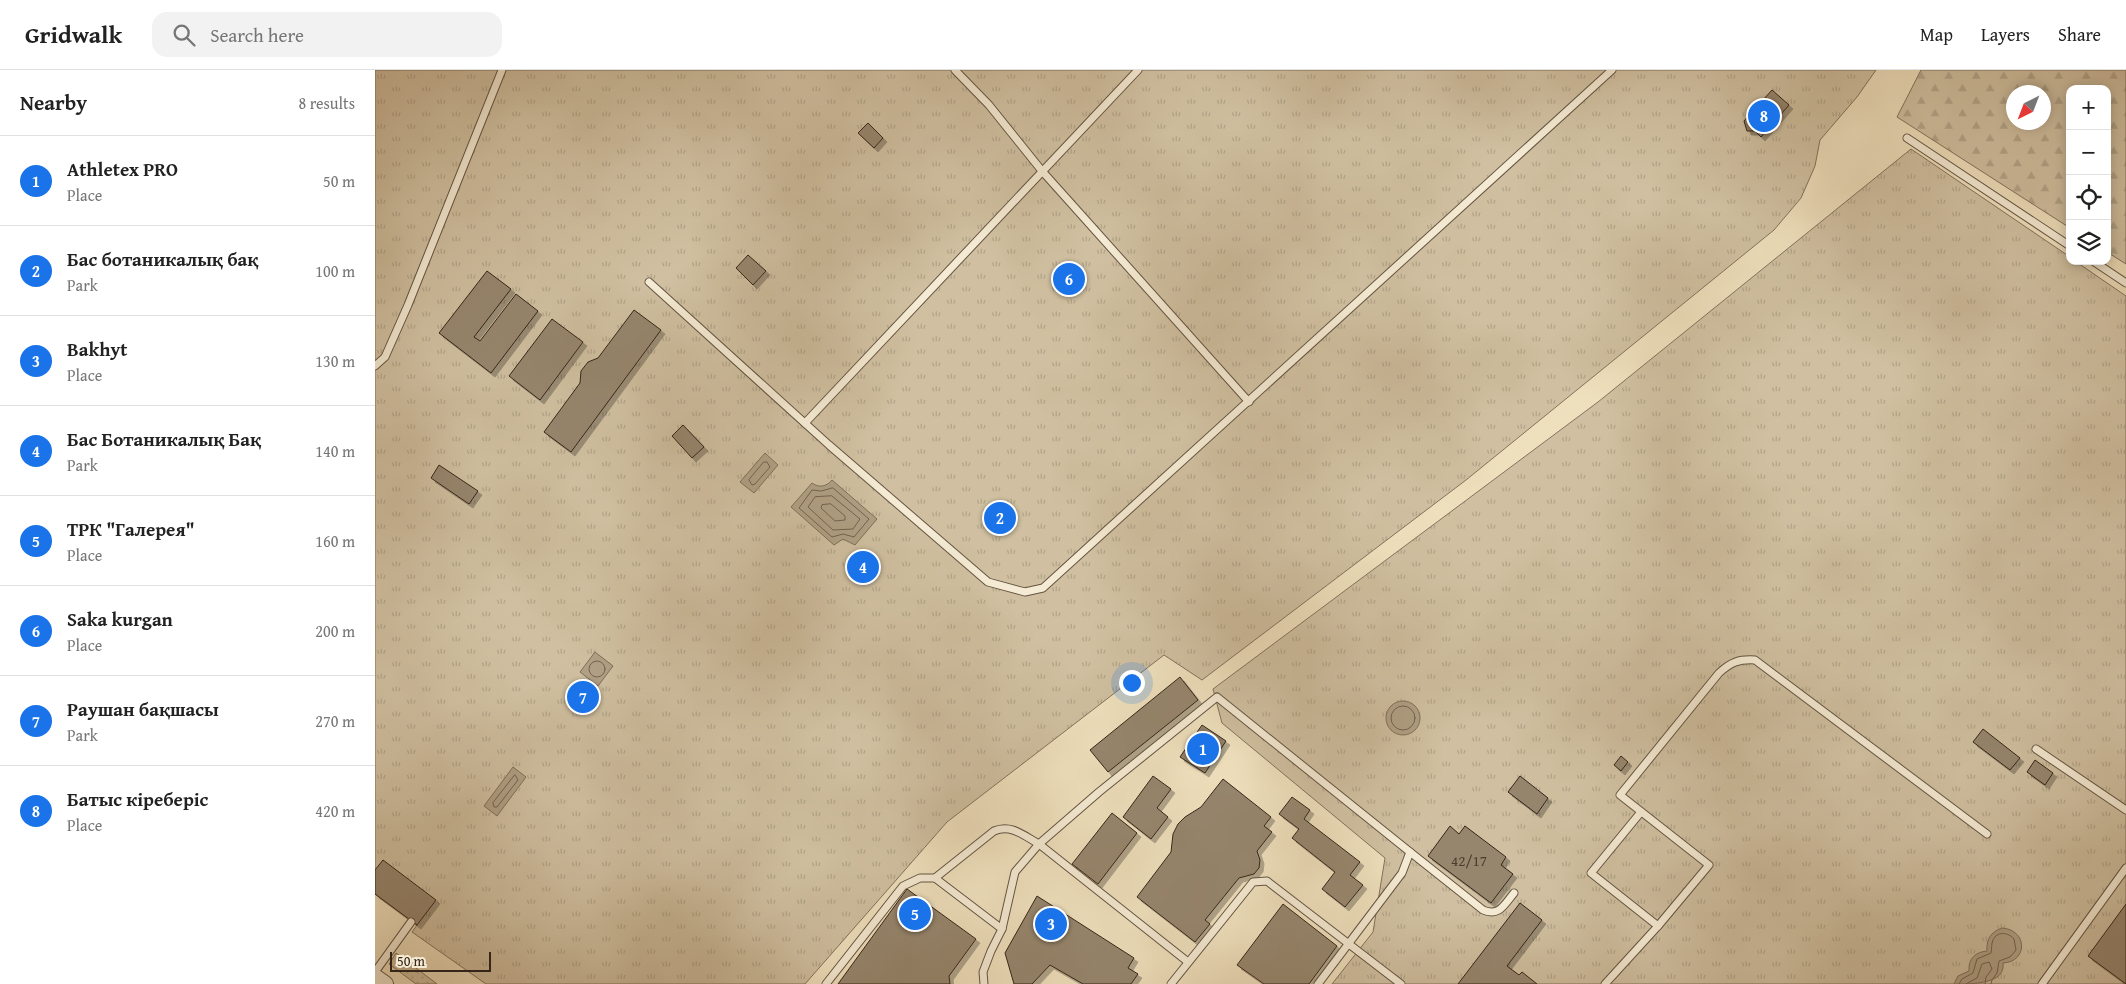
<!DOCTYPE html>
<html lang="en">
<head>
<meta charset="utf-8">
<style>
  body { margin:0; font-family:"Gentium Book Plus",serif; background:#f2f2f2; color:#222 }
  .controls { position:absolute; right:15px; top:15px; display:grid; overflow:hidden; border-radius:10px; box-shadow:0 2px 12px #0003 }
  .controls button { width:45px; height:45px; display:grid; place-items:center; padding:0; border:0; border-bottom:1px solid #e0e0e0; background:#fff; color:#222; font:25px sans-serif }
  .compass { position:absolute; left:1631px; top:15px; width:45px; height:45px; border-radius:50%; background:#fff; box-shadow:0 2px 12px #0003; rotate:222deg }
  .scale { position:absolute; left:15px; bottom:12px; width:101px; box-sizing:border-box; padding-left:5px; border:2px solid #362519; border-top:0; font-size:14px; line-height:18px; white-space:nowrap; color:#362519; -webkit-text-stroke:4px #f5ebd4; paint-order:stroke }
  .you { position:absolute; left:756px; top:612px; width:18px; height:18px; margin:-12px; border:4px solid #fff; border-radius:50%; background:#1a73e8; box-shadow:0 0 0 8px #1a73e833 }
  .badge { display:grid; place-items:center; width:32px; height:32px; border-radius:50%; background:#1a73e8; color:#fff; font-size:16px; font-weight:700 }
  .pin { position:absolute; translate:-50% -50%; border:2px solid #fff; box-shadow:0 1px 5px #0006 }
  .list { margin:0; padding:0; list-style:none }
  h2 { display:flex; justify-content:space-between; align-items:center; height:65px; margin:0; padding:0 20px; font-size:21px }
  h2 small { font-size:16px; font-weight:400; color:#767676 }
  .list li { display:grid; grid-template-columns:32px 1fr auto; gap:15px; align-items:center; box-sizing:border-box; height:90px; padding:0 20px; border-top:1px solid #e0e0e0 }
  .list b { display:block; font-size:19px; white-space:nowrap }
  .list p { margin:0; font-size:16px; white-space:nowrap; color:#767676 }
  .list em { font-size:16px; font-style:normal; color:#767676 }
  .icon { flex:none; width:28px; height:28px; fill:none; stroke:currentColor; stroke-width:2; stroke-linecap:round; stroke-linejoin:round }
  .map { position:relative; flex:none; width:1751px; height:914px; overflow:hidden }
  header { display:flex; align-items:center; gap:30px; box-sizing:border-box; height:70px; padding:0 25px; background:#fff; border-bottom:1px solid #e0e0e0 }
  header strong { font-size:24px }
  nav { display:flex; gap:28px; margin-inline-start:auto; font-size:18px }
  .search { width:350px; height:45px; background:#f2f2f2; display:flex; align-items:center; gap:12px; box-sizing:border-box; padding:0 18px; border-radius:15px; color:#767676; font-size:19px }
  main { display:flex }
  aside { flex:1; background:#fff }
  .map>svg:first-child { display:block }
  .grass { fill:url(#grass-dots); stroke:#83725d }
  .forest { fill:url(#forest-firs); stroke:#83725d; fill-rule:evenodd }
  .park { fill:url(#park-tufts); stroke:#83725d }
  .water { fill:#b0a085; stroke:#7f6f5a }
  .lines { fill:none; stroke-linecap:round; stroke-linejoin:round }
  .shore { stroke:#73624f; stroke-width:1 }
  .building { fill:#96866e; stroke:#362519; filter:url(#shadow) }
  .service-casing { stroke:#645442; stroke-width:9 }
  .tertiary-casing { stroke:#645442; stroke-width:18 }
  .service { stroke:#f5ebd4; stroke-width:7 }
  .tertiary { stroke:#f5ebd4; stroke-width:16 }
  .labels { text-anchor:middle; stroke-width:4; stroke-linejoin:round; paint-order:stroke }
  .number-label { font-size:15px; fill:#4e3d2e }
</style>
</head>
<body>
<header>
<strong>Gridwalk</strong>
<div class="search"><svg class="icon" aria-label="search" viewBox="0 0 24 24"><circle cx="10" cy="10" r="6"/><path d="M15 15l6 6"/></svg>Search here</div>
<nav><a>Map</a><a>Layers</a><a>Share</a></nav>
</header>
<main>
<aside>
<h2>Nearby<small>8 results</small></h2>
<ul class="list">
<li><span class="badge">1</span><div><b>Athletex PRO</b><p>Place</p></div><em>50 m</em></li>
<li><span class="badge">2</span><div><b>Бас ботаникалық бақ</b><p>Park</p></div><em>100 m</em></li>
<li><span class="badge">3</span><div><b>Bakhyt</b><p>Place</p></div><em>130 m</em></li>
<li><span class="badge">4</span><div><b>Бас Ботаникалық Бақ</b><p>Park</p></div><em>140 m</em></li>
<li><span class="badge">5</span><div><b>ТРК &quot;Галерея&quot;</b><p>Place</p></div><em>160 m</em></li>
<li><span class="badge">6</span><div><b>Saka kurgan</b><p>Place</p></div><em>200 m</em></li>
<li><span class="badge">7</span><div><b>Раушан бақшасы</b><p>Park</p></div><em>270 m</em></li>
<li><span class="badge">8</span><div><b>Батыс кіреберіс</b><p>Place</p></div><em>420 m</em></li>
</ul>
</aside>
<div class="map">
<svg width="1751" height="914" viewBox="0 0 1751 914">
  <defs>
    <pattern id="grass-dots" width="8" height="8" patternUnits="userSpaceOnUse" patternTransform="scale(1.25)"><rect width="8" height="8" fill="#d0c0a1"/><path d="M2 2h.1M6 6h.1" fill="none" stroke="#b3a58a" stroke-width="1.8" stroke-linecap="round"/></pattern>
    <pattern id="forest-firs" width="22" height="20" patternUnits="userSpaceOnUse" patternTransform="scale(1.25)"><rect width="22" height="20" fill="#d0c0a1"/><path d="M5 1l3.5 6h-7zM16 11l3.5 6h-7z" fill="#b3a58a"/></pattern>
    <pattern id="park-tufts" width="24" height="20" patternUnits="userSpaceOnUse" patternTransform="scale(1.25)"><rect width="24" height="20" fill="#d0c0a1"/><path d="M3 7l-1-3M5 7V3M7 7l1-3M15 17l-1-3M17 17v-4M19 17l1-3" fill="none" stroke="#b3a58a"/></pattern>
    <filter id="shadow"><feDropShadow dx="4" dy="4" stdDeviation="0" flood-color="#0004"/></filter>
  </defs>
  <rect width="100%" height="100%" fill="#efe0bd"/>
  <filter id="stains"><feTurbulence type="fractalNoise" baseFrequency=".004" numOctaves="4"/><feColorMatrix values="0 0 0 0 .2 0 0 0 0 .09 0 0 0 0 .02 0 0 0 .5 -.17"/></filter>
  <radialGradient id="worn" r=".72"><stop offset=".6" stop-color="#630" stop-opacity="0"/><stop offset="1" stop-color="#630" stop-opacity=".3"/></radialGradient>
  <!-- grass -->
  <path class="grass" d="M21 883 62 914H41L14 894Z"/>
  <!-- forest -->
  <path class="forest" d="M1546 0H1751V194L1732 182V19H1695V158L1522 47ZM1668 22V52H1638V22Z"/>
  <!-- park -->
  <g class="park">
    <path d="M0 0H1501L1482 27 1445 70 1440 96 1426 128 1399 160 1091 410 827 610 789 585 572 752 430 914H111L37 862 42 855 0 824Z"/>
    <path d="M1536 79 1695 187V191H1700L1751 226V914H957L998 862 1010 788 847 653 838 619 1223 332Z"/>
  </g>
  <!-- water -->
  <g class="water">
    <path d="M390 383 403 395 379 423 365 412Z"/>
    <path d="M457 410 502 449 480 475 468 469 459 475 416 437 437 413C444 418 451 417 457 410Z"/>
    <path d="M220 582 238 596 223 616 205 602Z"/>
    <circle cx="1028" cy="648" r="17"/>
    <path d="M138 697 151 707 122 746 109 736Z"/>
    <path d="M1627 858C1653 860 1653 892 1628 893 1631 914 1598 914 1579 914L1583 906 1594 901C1593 888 1601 882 1612 881 1611 869 1616 862 1627 858Z"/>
  </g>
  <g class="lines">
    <!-- shore -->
    <g class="shore">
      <path d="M389 392H392L395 397 380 414 377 415 374 410Z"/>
      <path d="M458 418 494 449 479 467 468 464 457 467 424 438 437 420 446 421Z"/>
      <path d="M457 426 485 449 478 459 458 460 433 437 440 427Z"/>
      <path d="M456 434 470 446V450L460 451 446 438 447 435Z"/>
      <circle cx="222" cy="599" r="8"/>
      <circle cx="1028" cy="648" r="12"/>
      <path d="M140 705 143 710 122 737H119L118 733Z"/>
      <path d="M1584 914 1587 909 1598 903 1602 889 1616 883C1617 879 1616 874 1618 870 1622 861 1633 862 1639 869L1641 880 1635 887 1624 891 1622 903 1617 910 1616 914"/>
      <path d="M1591 914 1602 908 1607 894 1614 892 1617 899 1611 907 1610 914"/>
    </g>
  </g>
  <!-- building -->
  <g class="building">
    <path d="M1397 20 1414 35 1386 67 1380 61H1372L1369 51Z"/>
    <path d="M493 53 508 68 499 78 483 63Z"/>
    <path d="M373 185 391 201 378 215 361 198Z"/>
    <path d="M112 201 136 219 99 267 105 271 141 224 163 241 116 303 64 263Z"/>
    <path d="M259 240 286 260 196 382 169 362 205 313 206 301 213 292 223 288Z"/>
    <path d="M177 249 208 272 165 330 134 306Z"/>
    <path d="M308 355 329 377 317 388 297 366Z"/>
    <path d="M64 395 103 421 94 434 56 408Z"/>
    <path d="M805 607 823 630 733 702 715 680Z"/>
    <path d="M827 655 851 671 830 703 805 687Z"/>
    <path d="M1608 659 1645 688 1635 700 1598 672Z"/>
    <path d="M1246 686 1253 692 1246 701 1239 695Z"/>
    <path d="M1660 690 1678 703 1670 715 1652 702Z"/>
    <path d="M778 706 796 719 782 738 793 747 776 769 748 747Z"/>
    <path d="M1145 706 1173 728 1162 744 1133 722Z"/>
    <path d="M848 709 896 747 889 756 897 762 882 781 885 790 884 798 879 804 864 808 830 850 835 854 820 872 762 827 796 782 798 764 803 754 810 747 826 737Z"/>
    <path d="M917 727 935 740 929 749 985 792 975 805 988 815 970 837 947 819 960 802 917 768 924 759 904 744Z"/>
    <path d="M737 743 762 763 723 814 697 794Z"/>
    <path d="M1075 756 1084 764 1090 756 1131 787 1126 795 1138 804 1116 833 1053 786Z"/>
    <path d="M8 790 61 830 42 855 0 824V800Z"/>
    <path d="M532 819 601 869 574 906 575 914H463Z"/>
    <path d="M662 826 759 888 753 898 763 904 756 914H708L675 895 657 914H639L630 883Z"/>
    <path d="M1145 833 1167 850 1132 896 1144 905 1147 902 1162 914H1083Z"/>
    <path d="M908 834 962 876 934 914H889L862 895Z"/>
    <path d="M1751 834V914L1713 886Z"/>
  </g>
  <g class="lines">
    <defs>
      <g id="service">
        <path d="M580 0 614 35 667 101 874 332"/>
        <path d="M1532 68 1695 176"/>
        <path d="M1718 191 1751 213"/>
        <path d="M274 212 454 375 613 512 650 522 668 518 1237 0"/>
        <path d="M0 296 10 287 33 235 127 0"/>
        <path d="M430 353 763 0"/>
        <path d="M1661 679 1751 740"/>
        <path d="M1266 742 1216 803 1283 856"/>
        <path d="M1035 782 1108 840C1124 847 1129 835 1139 823"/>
        <path d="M560 808 619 761C636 754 648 765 664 774L813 892"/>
        <path d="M0 902 36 852"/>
        <path d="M451 914 528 816 545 808H560L627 859"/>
        <path d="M609 914 608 902 616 881 627 859 640 802 664 774 724 722 842 627 1035 782 1027 803 943 914"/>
        <path d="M796 914 878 812 892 811 1026 914"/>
        <path d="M1230 914 1283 856 1334 795 1245 725 1344 603C1356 592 1364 589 1380 590L1612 764"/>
        <path d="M1667 914 1751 798"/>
      </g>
      <path id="tertiary" d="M0 907 10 914"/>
    </defs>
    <!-- service casing -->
    <use href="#service" class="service-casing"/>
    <!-- tertiary casing -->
    <use href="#tertiary" class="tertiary-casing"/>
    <!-- service -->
    <use href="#service" class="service"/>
    <!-- tertiary -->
    <use href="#tertiary" class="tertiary"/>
  </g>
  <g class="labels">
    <!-- number labels -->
    <g class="number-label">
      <text x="1094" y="796">42/17</text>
    </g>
  </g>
  <rect width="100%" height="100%" filter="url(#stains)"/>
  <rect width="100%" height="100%" fill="url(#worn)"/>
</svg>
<div class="controls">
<button>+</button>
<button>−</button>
<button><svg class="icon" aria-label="locate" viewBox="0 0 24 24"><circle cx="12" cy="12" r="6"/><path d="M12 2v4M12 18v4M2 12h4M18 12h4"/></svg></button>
<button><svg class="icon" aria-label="layers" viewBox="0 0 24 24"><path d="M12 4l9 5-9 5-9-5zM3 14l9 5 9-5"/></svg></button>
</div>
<svg class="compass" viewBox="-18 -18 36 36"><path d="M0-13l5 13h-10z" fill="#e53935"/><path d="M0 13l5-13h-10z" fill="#767676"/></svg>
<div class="scale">50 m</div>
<div class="you"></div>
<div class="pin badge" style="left:828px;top:679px">1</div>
<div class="pin badge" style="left:625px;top:448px">2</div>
<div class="pin badge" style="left:676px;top:854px">3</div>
<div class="pin badge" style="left:488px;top:497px">4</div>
<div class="pin badge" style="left:540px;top:844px">5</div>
<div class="pin badge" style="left:694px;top:209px">6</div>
<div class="pin badge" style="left:208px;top:627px">7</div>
<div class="pin badge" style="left:1389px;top:46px">8</div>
</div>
</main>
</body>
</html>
